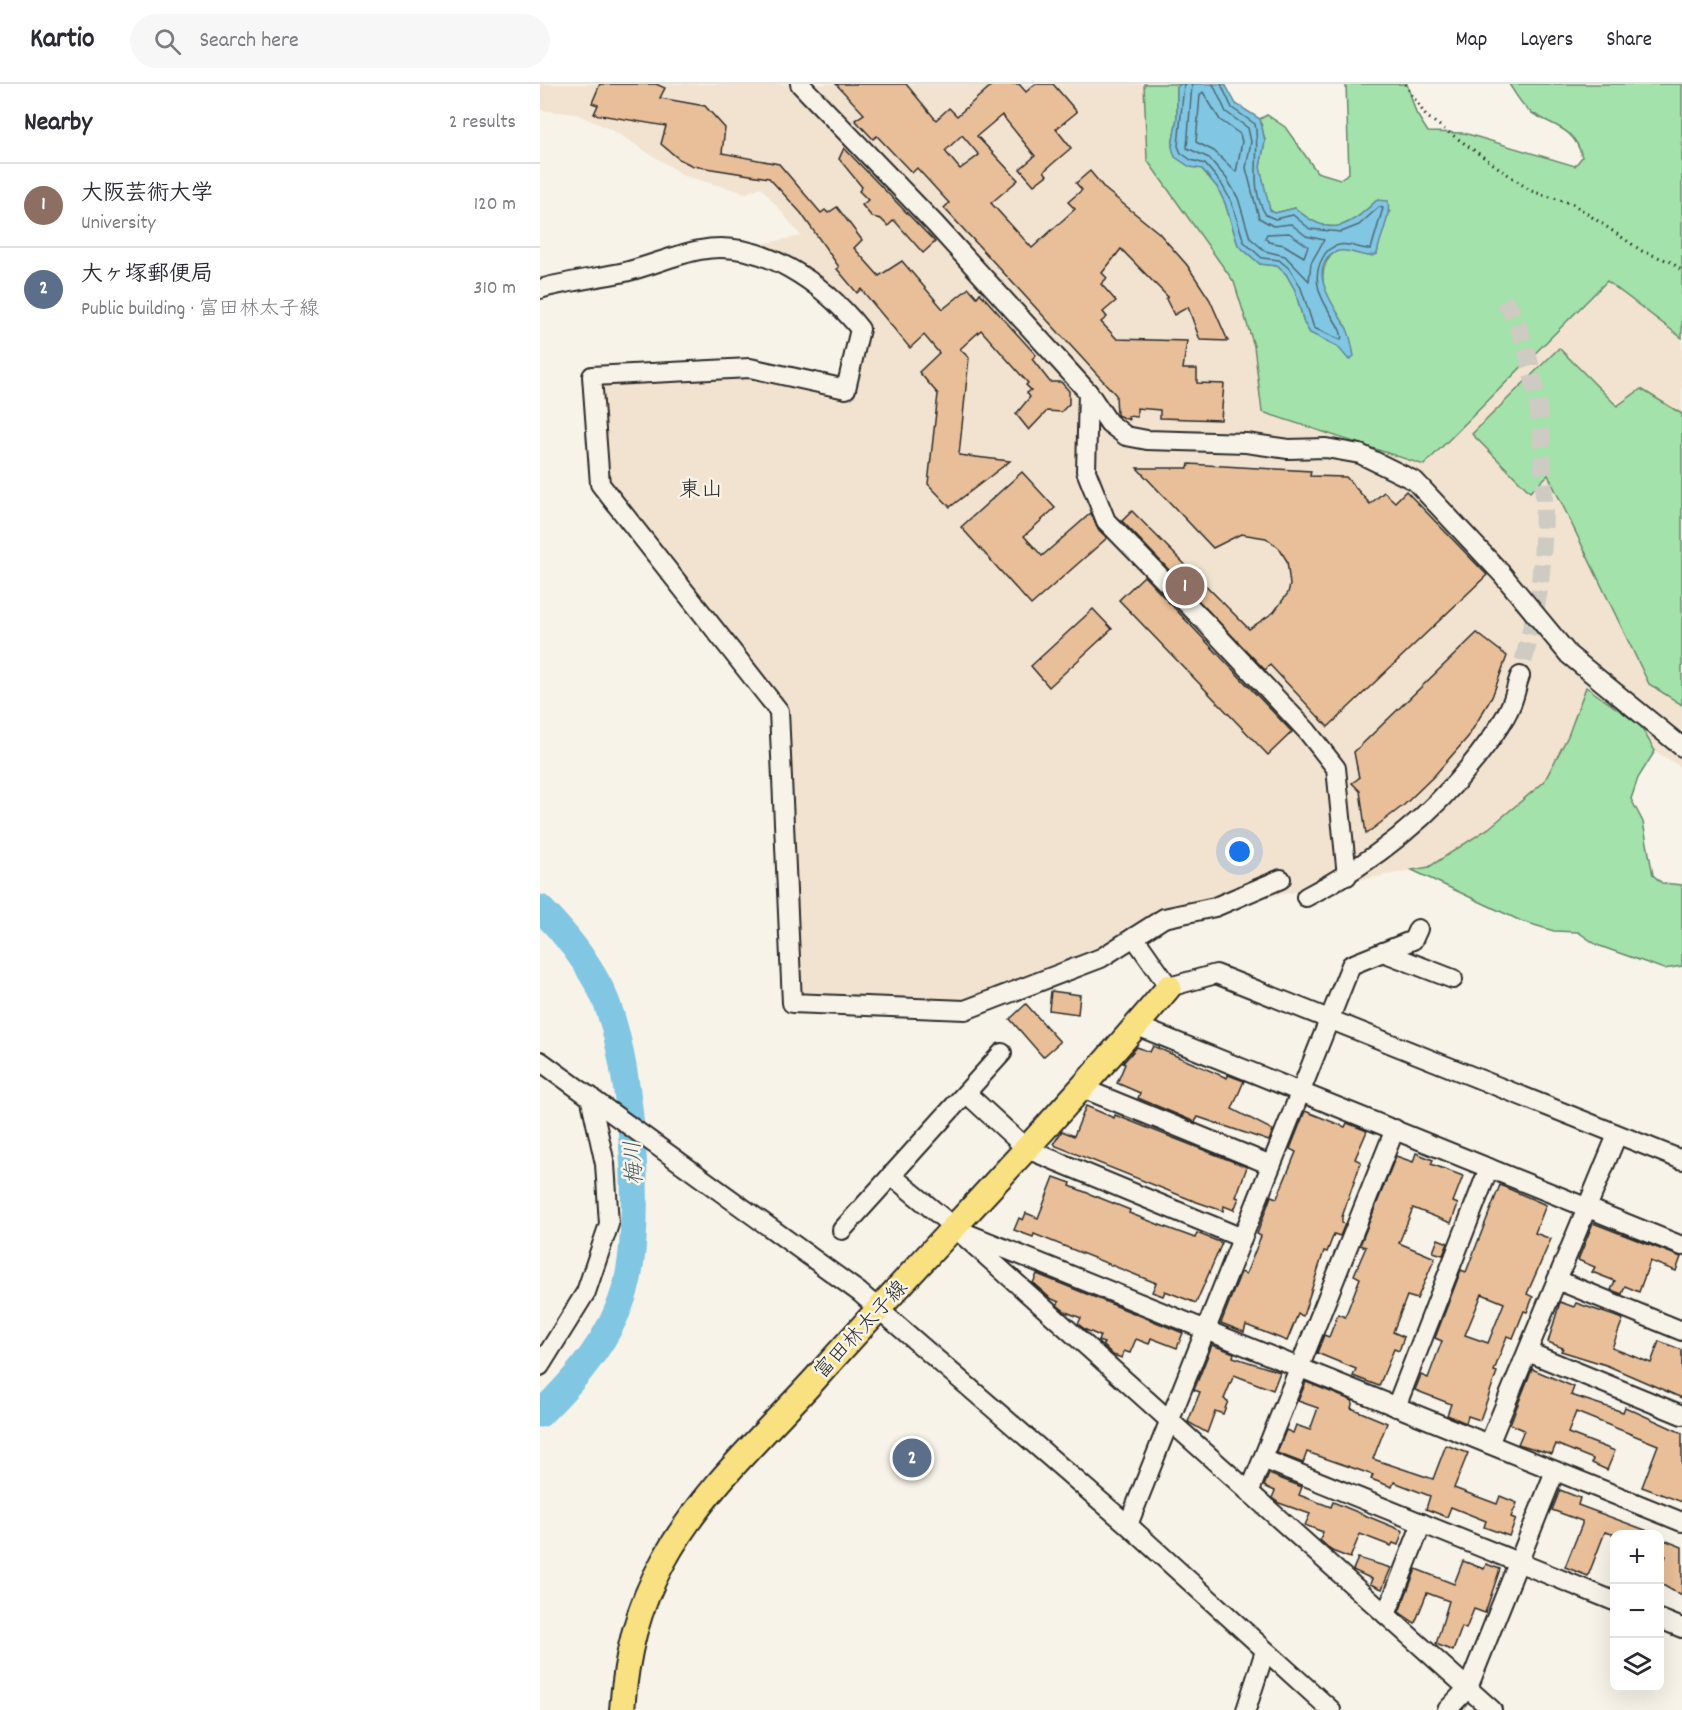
<!DOCTYPE html>
<html lang="en">
<head>
<meta charset="utf-8">
<style>
  body { margin:0; font-family:Dekko,"Klee One",sans-serif; background:#f7f7f7; color:#2b2b33 }
  .controls { position:absolute; right:18px; bottom:18px; display:grid; overflow:hidden; border-radius:12px; box-shadow:0 6px 24px #0002 }
  .controls button { width:54px; height:54px; display:grid; place-items:center; padding:0; border:0; border-bottom:2px solid #e1e1e2; background:#fff; color:#2b2b33; font:30px sans-serif }
  .you { position:absolute; left:700px; top:768px; width:21px; height:21px; margin:-15px; border:4px solid #fff; border-radius:50%; background:#1a73e8; box-shadow:0 0 0 9px #1a73e833 }
  .badge { display:grid; place-items:center; width:39px; height:39px; border-radius:50%; background:#d1495b; color:#fff; font-size:20px; font-weight:700 }
  .pin { position:absolute; translate:-50% -50%; border:3px solid #fff; box-shadow:0 2px 6px #0006 }
  .list { margin:0; padding:0; list-style:none }
  h2 { display:flex; justify-content:space-between; align-items:center; height:78px; margin:0; padding:0 24px; font-size:26px }
  h2 small { font-size:20px; font-weight:400; color:#7c7c81 }
  .list li { display:grid; grid-template-columns:39px 1fr auto; gap:18px; align-items:center; box-sizing:border-box; height:84px; padding:0 24px; border-top:2px solid #e1e1e2 }
  .list b { display:block; font-size:22px; white-space:nowrap }
  .list p { margin:0; font-size:20px; white-space:nowrap; color:#7c7c81 }
  .list em { font-size:20px; font-style:normal; color:#7c7c81 }
  .icon { flex:none; width:33px; height:33px; fill:none; stroke:currentColor; stroke-width:2; stroke-linecap:round; stroke-linejoin:round }
  .map { position:relative; flex:none; width:1142px; height:1626px; overflow:hidden }
  header { display:flex; align-items:center; gap:36px; box-sizing:border-box; height:84px; padding:0 30px; background:#fff; border-bottom:2px solid #e1e1e2 }
  header strong { font-size:28px }
  nav { display:flex; gap:33px; margin-inline-start:auto; font-size:21px }
  .search { width:420px; height:54px; background:#f7f7f7; display:flex; align-items:center; gap:15px; box-sizing:border-box; padding:0 21px; border-radius:33px; color:#7c7c81; font-size:22px }
  main { display:flex }
  aside { flex:1; background:#fff }
  .map>svg:first-child { display:block }
  .built { fill:#f2e3d0 }
  .green { fill:#a3e2aa; stroke:#67866a; stroke-width:1.5 }
  .water { fill:#81c6e2; stroke:#5f8899; stroke-width:1.5 }
  .lines { fill:none; stroke-linecap:round; stroke-linejoin:round }
  .shore { stroke:#4d6974; stroke-width:1.5 }
  .river { stroke:#81c6e2; stroke-width:27 }
  .building { fill:#e8bf98; stroke:#2b2b2b; stroke-width:1.5; fill-rule:evenodd }
  .minor-tunnel { stroke:#cecbc2; stroke-width:18; stroke-dasharray:18 9; stroke-linecap:butt }
  .minor-casing { stroke:#2b2b2b; stroke-width:22 }
  .major-casing { stroke:#2b2b2b; stroke-width:28 }
  .path { stroke:#2b2b2b; stroke-width:3; stroke-dasharray:1.5 4.5; stroke-linecap:butt }
  .minor { stroke:#f7f3e8; stroke-width:18 }
  .major { stroke:#f9e181; stroke-width:24 }
  .labels { text-anchor:middle; stroke-width:5; stroke-linejoin:round; paint-order:stroke }
  .street-label { font-size:21px; fill:#2b2b2b; stroke:#f7f3e8 }
  .neighbourhood-label { font-size:22px; fill:#2b2b2b; stroke:#f7f3e8 }
  .water-label { font-size:22px; font-style:italic; fill:#455a62; stroke:#f7f3e8 }
</style>
</head>
<body>
<header>
<strong>Kartio</strong>
<div class="search"><svg class="icon" aria-label="search" viewBox="0 0 24 24"><circle cx="10" cy="10" r="6"/><path d="M15 15l6 6"/></svg>Search here</div>
<nav><a>Map</a><a>Layers</a><a>Share</a></nav>
</header>
<main>
<aside>
<h2>Nearby<small>2 results</small></h2>
<ul class="list">
<li><span class="badge" style="background:#8d6e63">1</span><div><b>大阪芸術大学</b><p>University</p></div><em>120 m</em></li>
<li><span class="badge" style="background:#5c6f8a">2</span><div><b>大ヶ塚郵便局</b><p>Public building · 富田林太子線</p></div><em>310 m</em></li>
</ul>
</aside>
<div class="map">
<svg width="1142" height="1626" viewBox="0 0 1142 1626">
  <rect width="100%" height="100%" fill="#f7f3e8"/>
  <filter id="ink" filterUnits="userSpaceOnUse"><feTurbulence type="fractalNoise" baseFrequency=".0167" numOctaves="2"/><feDisplacementMap in="SourceGraphic" scale="12" xChannelSelector="R" yChannelSelector="G"/><feConvolveMatrix kernelMatrix="1 2 1 2 8 2 1 2 1" color-interpolation-filters="sRGB"/></filter>
  <g filter="url(#ink)">
    <!-- built -->
    <path class="built" d="M0 0H604L607 76 694 198 714 262 722 327 1053 186 1142 254V684L1115 667 1100 641 1046 603 1028 652 1005 698 949 744 889 783 611 835 552 868 425 917 258 908 246 624 67 401 57 307 63 299 204 290 309 314 327 245 211 162 261 152 221 103 206 109 145 92 72 46 36 30 0 26Z"/>
    <!-- green -->
    <g class="green">
      <path d="M604 0H641L637 3V34L632 62 662 85 677 103 685 119 698 161 720 180 737 182 746 190 755 206 764 239 770 249 798 262 807 245C794 225 774 201 787 177 790 172 794 167 801 166 813 165 825 176 837 170L841 148 850 128 837 116C807 145 789 154 755 124L735 129 729 126 720 83 725 57 720 35 727 31 745 43 777 88 800 95 809 89 806 0H867L876 29 888 48 924 49 1035 82 1042 73C1035 44 1015 43 992 29 983 24 975 9 969 0H1142V254L1067 197 884 381 722 328 714 262 694 198 607 76Z"/>
      <path d="M1019 264 1077 322 1101 305 1142 330V621L1109 600 1008 391 990 408 932 350Z"/>
      <path d="M1046 603 1100 641 1115 667 1098 694 1091 715 1103 738 1113 791 1122 799 1142 801V882L1124 885 1057 861 1038 848 1014 847 981 837 872 786 889 783 949 744 1004 698 1028 652Z"/>
    </g>
    <!-- water -->
    <path class="water" d="M641 0H685L696 20 720 35 725 57 720 83 730 126 735 129 755 124C789 154 807 145 837 116L848 117C851 134 840 152 837 170 823 177 806 160 792 170 766 189 798 227 807 245 811 253 812 263 814 272L809 276 797 262 770 249 764 239 755 206 746 190 737 182 720 180 698 161 685 119 677 103 662 85 650 83 635 73 632 63 637 34V3Z"/>
    <g class="lines">
      <!-- shore -->
      <g class="shore">
        <path d="M644 0 638 62 641 69 651 76 665 80 681 99 691 117 704 158 722 174 739 176 751 186 761 204 774 244 801 256C807 241 763 211 782 175 786 167 790 163 799 161 809 158 821 166 831 165L843 124 839 123 819 141 801 148 770 145 753 131 735 135 726 131C708 104 721 69 715 40L692 24 681 0"/>
        <path d="M652 0 647 64 669 74 687 95 698 114 710 154 725 167 745 172 769 197 771 179 784 156 766 152 751 140 733 142 719 134 706 84 711 58 708 44 686 28 673 0"/>
        <path d="M663 8 680 36 700 50 702 58 696 88 674 67 656 58 660 11Z"/>
        <path d="M749 149 768 162 764 173 744 161 729 158 725 154 727 150Z"/>
      </g>
      <!-- river -->
      <path class="river" d="M0 824C22 846 43 872 58 900 92 960 104 1136 86 1203 72 1253 36 1295 0 1330"/>
    </g>
    <!-- building -->
    <g class="building">
      <path d="M60 0H116L125 4 120 14 165 22 185 44 182 69 239 80 281 129 285 126 288 129 297 123 322 156 314 164 339 192 362 177 403 225 429 204 437 213 440 209 496 271 492 275 510 298H521L529 307V320L521 328 507 327 489 346 476 330 490 313 487 309 491 306 486 301 488 299 441 246 420 265 429 274 419 371 470 377 410 423 388 400 398 310 379 288 399 269 384 251 370 264 321 205 317 209 297 185 299 183 261 129 229 94 153 82 139 75 121 60 126 42 54 30 58 21 52 19Z"/>
      <path d="M296 0H366L396 36 409 24 417 32 453 0H479L486 8 495 0H513L537 28 516 45 531 64 504 87 507 91 494 101 480 85 495 72 462 31 437 52 478 96 451 119 492 164 535 125 528 118 542 106 536 99 550 87 565 105 619 149 647 181 670 216 688 257 660 256 648 223 634 231 626 215 628 213 581 165 562 189 567 194 561 200 576 217 563 228 567 233 561 238 577 255 647 257 643 285H657V299L684 300 681 336 620 334V326L597 324V333L588 332 589 336 577 331 576 311 404 124 409 119 377 84 372 89 337 52 333 55 315 36 324 30ZM422 51 439 71 420 85 405 67Z"/>
      <path d="M304 64 395 158 383 169 354 136 348 142 341 135 332 133 322 121 328 116 319 107 322 103 299 75Z"/>
      <path d="M649 380 771 387 770 392 806 393 830 420 844 408 855 418 866 407 947 491 788 643 730 581 725 586 582 437 592 427 709 545 734 528 748 509 750 501 747 477 739 464 726 454 701 450 673 464 597 384H648Z"/>
      <path d="M482 388 515 424 484 452 502 472 551 429 558 445 567 454 491 521 421 443Z"/>
      <path d="M604 492 752 648 728 671 579 516Z"/>
      <path d="M553 525 572 545 509 603 491 582Z"/>
      <path d="M937 549 967 572 952 613 928 653 894 692 864 721 826 750 820 707 812 699 819 694 814 668Z"/>
      <path d="M511 907 540 911 538 930 509 926Z"/>
      <path d="M486 920 520 958 503 973 470 935Z"/>
      <path d="M613 962 687 994 688 991 704 997 692 1025 733 1046 729 1057 658 1033 655 1038 598 1014 600 1009 577 999 585 980 583 979 597 963 610 968Z"/>
      <path d="M546 1022 574 1034 575 1031 707 1083 696 1113 699 1114 694 1126 684 1122 683 1127 654 1117 516 1062 514 1059 522 1047 534 1052Z"/>
      <path d="M765 1027 805 1043 807 1039 827 1047 815 1075 821 1078 802 1133V1139L805 1140 800 1152 794 1150 787 1168 784 1167 763 1232 758 1230 747 1257 706 1241 704 1248 681 1239 701 1188 706 1190 721 1152 717 1150 731 1112 737 1114 756 1068 750 1065Z"/>
      <path d="M876 1069 893 1076 891 1080 923 1092 913 1118 918 1120 911 1139 873 1124 859 1159 895 1174 877 1215 867 1212 853 1248 864 1253 859 1267 854 1265 839 1302 813 1292 816 1285 777 1269 784 1251 789 1253 798 1230 805 1233 820 1194 814 1191 826 1163 820 1161 856 1072 873 1078Z"/>
      <path d="M514 1093 531 1099 530 1102 590 1126 589 1129 625 1143 655 1154 657 1149 682 1159 656 1219 625 1207 623 1212 612 1208 616 1199 494 1150 493 1153 474 1146 479 1134 483 1136 486 1129 498 1134Z"/>
      <path d="M960 1101 1006 1121 995 1149 1011 1155 987 1210 993 1213 987 1228 984 1227 973 1254 967 1252 954 1287 957 1288 940 1336 928 1332 926 1339 907 1331 911 1320 875 1306 881 1291 888 1294 902 1257 895 1254 921 1186 926 1188ZM942 1210 964 1219 948 1259 925 1251Z"/>
      <path d="M1053 1139 1141 1173 1136 1187 1110 1177 1099 1208 1085 1202 1082 1210 1071 1206 1075 1197 1052 1188 1055 1183 1038 1176Z"/>
      <path d="M898 1155 908 1159 903 1171 893 1168Z"/>
      <path d="M497 1190 643 1249 637 1264 611 1254 609 1260 596 1255 590 1269 584 1267 582 1274 573 1271 563 1261 564 1259 558 1257 560 1252 546 1246 538 1240 541 1234 526 1228 517 1221 519 1218 510 1214 493 1199Z"/>
      <path d="M1020 1218 1034 1223 1036 1219 1083 1235 1072 1264 1111 1279 1119 1257 1142 1266V1314L1066 1281 1021 1267 1023 1264 1008 1258Z"/>
      <path d="M672 1261 694 1269 693 1273 740 1288 733 1306 694 1291 684 1315 688 1317 683 1330 675 1327 667 1349 648 1338 660 1308 654 1306Z"/>
      <path d="M992 1285 1034 1303 1031 1311 1083 1328 1085 1323 1142 1349V1418L1102 1403 1118 1361 1036 1328 1028 1349 1075 1367 1067 1386 1052 1379 1053 1375 1016 1360 1012 1370 978 1360 984 1346 970 1340Z"/>
      <path d="M766 1298 813 1317 811 1324 847 1339 833 1375 893 1395 906 1361 928 1369 914 1404 957 1420 960 1412 977 1419 971 1433 976 1435 969 1452 944 1443 946 1437 911 1423 907 1433 886 1425 890 1412 854 1398 852 1403 831 1395 833 1391 767 1368 763 1379 737 1369 746 1346 753 1349 756 1341 770 1346 778 1324 758 1317Z"/>
      <path d="M729 1390 762 1403 759 1411 791 1423 793 1418 863 1447 858 1461 853 1459 851 1462 820 1450 810 1474 792 1467 780 1456 783 1448 765 1441 770 1430 739 1419 732 1414 735 1407 724 1402Z"/>
      <path d="M1020 1406 1040 1414 1038 1421 1116 1450H1072L1065 1448 1048 1492 1025 1483 1042 1440V1437L1012 1426Z"/>
      <path d="M1119 1454 1142 1463V1512L1119 1499V1489L1126 1472 1119 1470Z"/>
      <path d="M818 1474 851 1484 842 1505 830 1500 832 1495 813 1486Z"/>
      <path d="M923 1477 944 1485 946 1480 960 1485 945 1529 934 1525 926 1545 922 1543 913 1567 896 1560 909 1517 887 1509 875 1539 859 1528 876 1485 914 1500Z"/>
    </g>
    <g class="lines">
      <!-- minor-tunnel -->
      <path class="minor-tunnel" d="M964 216C1007 278 1008 424 1000 498 996 529 987 561 980 592"/>
      <defs>
        <g id="minor">
          <path d="M260 0 395 140 548 308 569 339 586 352 607 356 706 359 748 365 786 364 820 370 875 397 962 490 1029 571 1142 663"/>
          <path d="M0 205C28 197 57 194 85 188 110 182 134 171 160 166 221 154 284 200 320 245L306 305 210 284 52 292 60 400 239 627 252 919 425 926 561 874 624 834 675 823 741 795"/>
          <path d="M548 308 546 387 566 437 663 536 767 647 796 684 807 792"/>
          <path d="M766 813C834 778 891 733 938 672 949 657 963 640 970 623 975 613 976 602 980 592"/>
          <path d="M594 853 629 903 676 890 1142 1076"/>
          <path d="M843 868 913 895"/>
          <path d="M597 942 1142 1162"/>
          <path d="M0 977 319 1208 588 1441 791 1626"/>
          <path d="M542 1004 731 1081"/>
          <path d="M426 1009 487 1065 702 1154"/>
          <path d="M351 1091 415 1144 952 1626"/>
          <path d="M302 1146 462 969"/>
          <path d="M426 1149 1142 1438"/>
          <path d="M1017 1196 1142 1247"/>
          <path d="M988 1268 1142 1331"/>
          <path d="M0 1282 46 1208 69 1140 65 1080 50 1012"/>
          <path d="M856 1323 949 1084"/>
          <path d="M949 1360 1077 1051"/>
          <path d="M723 1375 1074 1517"/>
          <path d="M709 1409 855 1045"/>
          <path d="M588 1441 811 881 873 856 878 845"/>
          <path d="M846 1531 882 1439"/>
          <path d="M1120 1535 1142 1544"/>
          <path d="M706 1626 725 1567"/>
          <path d="M907 1626 928 1604 1015 1387"/>
        </g>
        <path id="major" d="M82 1626C86 1572 97 1524 124 1476 161 1408 223 1352 275 1295 392 1164 516 1038 629 903"/>
      </defs>
      <!-- minor casing -->
      <use href="#minor" class="minor-casing"/>
      <!-- major casing -->
      <use href="#major" class="major-casing"/>
      <!-- path -->
      <path class="path" d="M865 0 886 32 991 107 1033 120 1102 167 1131 178 1142 187"/>
      <!-- minor -->
      <use href="#minor" class="minor"/>
      <!-- major -->
      <use href="#major" class="major"/>
    </g>
  </g>
  <g class="labels">
    <!-- street labels -->
    <g class="street-label">
      <text transform="translate(320 1245) rotate(-47)" y="7">富田林太子線</text>
    </g>
    <!-- neighbourhood labels -->
    <g class="neighbourhood-label">
      <text x="161" y="412">東山</text>
    </g>
    <!-- water labels -->
    <g class="water-label">
      <text transform="translate(92 1079) rotate(-93)" y="8">梅川</text>
    </g>
  </g>
</svg>
<div class="controls">
<button>+</button>
<button>−</button>
<button><svg class="icon" aria-label="layers" viewBox="0 0 24 24"><path d="M12 4l9 5-9 5-9-5zM3 14l9 5 9-5"/></svg></button>
</div>
<div class="you"></div>
<div class="pin badge" style="left:645px;top:502px;background:#8d6e63">1</div>
<div class="pin badge" style="left:372px;top:1374px;background:#5c6f8a">2</div>
</div>
</main>
</body>
</html>
